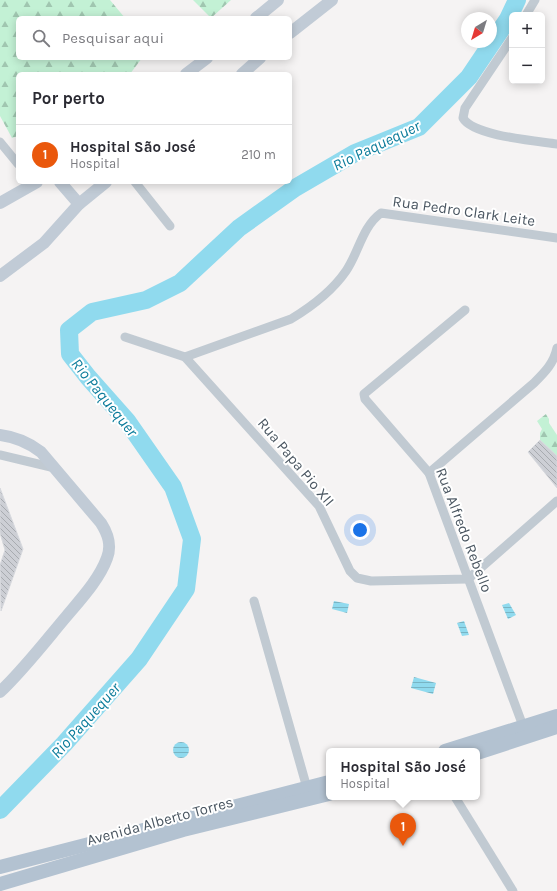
<!DOCTYPE html>
<html lang="pt">
<head>
<meta charset="utf-8">
<style>
  body { margin:0; font-family:Karla,sans-serif; background:#f7f7f7; color:#2b2b33 }
  .controls { position:absolute; right:12px; top:12px; display:grid; overflow:hidden; border-radius:6px; box-shadow:0 2px 10px #0003 }
  .controls button { width:36px; height:36px; display:grid; place-items:center; padding:0; border:0; border-bottom:1px solid #e1e1e2; background:#fff; color:#2b2b33; font:20px sans-serif }
  .compass { position:absolute; left:461px; top:12px; width:36px; height:36px; border-radius:50%; background:#fff; box-shadow:0 2px 10px #0003; rotate:218deg }
  .you { position:absolute; left:360px; top:530px; width:14px; height:14px; margin:-10px; border:3px solid #fff; border-radius:50%; background:#1a73e8; box-shadow:0 0 0 6px #1a73e833 }
  .badge { display:grid; place-items:center; width:26px; height:26px; border-radius:50%; background:#ea580c; color:#fff; font-size:13px; font-weight:700 }
  .pin { position:absolute; translate:-50% -33px; filter:drop-shadow(0 1px 2px #0008) }
  .pin::after { content:''; position:absolute; top:21px; width:14px; height:12px; background:inherit; clip-path:polygon(0 0,100% 0,50% 100%) }
  .popup { position:absolute; left:326px; top:748px; width:154px; height:52px; box-sizing:border-box; display:grid; place-content:center; border-radius:6px; background:#fff; filter:drop-shadow(0 1px 3px #0005); font-size:13px; white-space:nowrap; color:#7c7c81 }
  .popup b { font-size:15px; color:#2b2b33 }
  .popup::after { content:''; position:absolute; left:50%; top:100%; margin-left:-8px; border:8px solid transparent; border-top-color:#fff }
  .list { margin:0; padding:0; list-style:none }
  h2 { display:flex; justify-content:space-between; align-items:center; height:52px; margin:0; padding:0 16px; font-size:17px }
  h2 small { font-size:13px; font-weight:400; color:#7c7c81 }
  .list li { display:grid; grid-template-columns:26px 1fr auto; gap:12px; align-items:center; box-sizing:border-box; height:60px; padding:0 16px; border-top:1px solid #e1e1e2 }
  .list b { display:block; font-size:15px; white-space:nowrap }
  .list p { margin:0; font-size:13px; white-space:nowrap; color:#7c7c81 }
  .list em { font-size:13px; font-style:normal; color:#7c7c81 }
  .icon { flex:none; width:22px; height:22px; fill:none; stroke:currentColor; stroke-width:2; stroke-linecap:round; stroke-linejoin:round }
  .map { position:relative; flex:none; width:557px; height:891px; overflow:hidden }
  .search { position:absolute; background:#fff; box-shadow:0 2px 10px #0003; left:16px; top:16px; width:276px; height:44px; display:flex; align-items:center; gap:10px; box-sizing:border-box; padding:0 14px; border-radius:6px; color:#7c7c81; font-size:15px }
  .panel { position:absolute; background:#fff; box-shadow:0 2px 10px #0003; left:16px; top:72px; width:276px; height:112px; border-radius:6px }
  .map>svg:first-child { display:block }
  .forest { fill:url(#forest-firs) }
  .water { fill:url(#water-rules) }
  .lines { fill:none; stroke-linecap:round; stroke-linejoin:round }
  .river { stroke:#90daee; stroke-width:18 }
  .building { fill:url(#building-back-hatch); stroke:#d7d9de }
  .street { stroke:#c1cad2; stroke-width:9 }
  .secondary { stroke:#c1cbd6; stroke-width:12 }
  .primary { stroke:#b3c2d1; stroke-width:14 }
  .labels { text-anchor:middle; stroke-width:4; stroke-linejoin:round; paint-order:stroke }
  .street-label { font-size:15px; fill:#4a5661; stroke:#fff }
  .water-label { font-size:16px; font-style:italic; fill:#0c7c9b; stroke:#fff }
</style>
</head>
<body>
<div class="map">
<svg width="557" height="891" viewBox="0 0 557 891">
  <defs>
    <pattern id="forest-firs" width="22" height="20" patternUnits="userSpaceOnUse"><rect width="22" height="20" fill="#c3f1d5"/><path d="M5 1l3.5 6h-7zM16 11l3.5 6h-7z" fill="#a0c6b0"/></pattern>
    <pattern id="water-rules" width="6" height="5" patternUnits="userSpaceOnUse"><rect width="6" height="5" fill="#90daee"/><path d="M0 2.5h6" fill="none" stroke="#78b4c4"/></pattern>
    <pattern id="building-back-hatch" width="6" height="6" patternUnits="userSpaceOnUse"><rect width="6" height="6" fill="#cdcfd5"/><path d="M-1 5l2 2M0 0l6 6M5-1l2 2" fill="none" stroke="#a8abb0"/></pattern>
  </defs>
  <rect width="100%" height="100%" fill="#f5f3f3"/>
  <!-- forest -->
  <g class="forest">
    <path d="M0 0H110L125 18H18V58H142L130 74H18V136L12 138 0 116Z"/>
    <path d="M193 0H231L211 18Z"/>
    <path d="M546 414 549 419V423L557 435V456L540 440V433L542 429 537 421Z"/>
  </g>
  <!-- water -->
  <g class="water">
    <path d="M334 601 349 604 347 613 332 609Z"/>
    <path d="M509 603 516 615 508 619 502 605Z"/>
    <path d="M464 621 469 635 462 636 457 623Z"/>
    <path d="M414 677 436 683 433 694 411 688Z"/>
    <circle cx="181" cy="750" r="8"/>
  </g>
  <g class="lines">
    <!-- river -->
    <path class="river" d="M0 810 64 744 139 659 186 589 192 539 173 487 127 421 88 377 70 354 69 330 92 312 146 300 180 283 239 228 295 188 355 153 419 127 469 77 508 19 517 0"/>
  </g>
  <!-- building -->
  <g class="building">
    <path d="M540 440 557 456V488L528 452Z"/>
    <path d="M0 488 23 549 1 611 0 565 5 550 0 533Z"/>
  </g>
  <g class="lines">
    <!-- street -->
    <g class="street">
      <path d="M526 15 535 0"/>
      <path d="M512 38 465 108 463 118C473 136 537 141 557 144"/>
      <path d="M0 142 18 164"/>
      <path d="M135 182 170 226"/>
      <path d="M465 310 364 394 365 399 429 473 523 726"/>
      <path d="M125 337 185 357 319 506 350 571 357 578 371 581 468 579 557 501"/>
      <path d="M185 357 291 319C311 307 333 290 346 271 359 252 362 227 381 213L557 238"/>
      <path d="M0 455 55 468"/>
      <path d="M429 473 534 383C545 372 554 363 557 348"/>
      <path d="M254 601 307 788"/>
      <path d="M455 797 513 891"/>
    </g>
    <!-- secondary -->
    <g class="secondary">
      <path d="M256 18 278 0"/>
      <path d="M290 33 332 0"/>
      <path d="M186 74 207 58"/>
      <path d="M242 74 260 58"/>
      <path d="M60 182 79 204"/>
      <path d="M0 203 37 182"/>
      <path d="M0 276 44 243 79 204 106 182"/>
      <path d="M0 435C16 437 28 442 41 452L101 523C108 534 112 545 107 558 99 580 80 600 65 618 44 643 24 669 0 692"/>
    </g>
    <!-- primary -->
    <g class="primary">
      <path d="M445 751 557 716"/>
      <path d="M477 753 557 727"/>
      <path d="M0 867 329 782"/>
      <path d="M0 884 183 830 329 794"/>
    </g>
  </g>
  <g class="labels">
    <!-- street labels -->
    <g class="street-label">
      <text transform="translate(464 211) rotate(8)" y="5">Rua Pedro Clark Leite</text>
      <text transform="translate(296 462) rotate(50)" y="5">Rua Papa Pio XII</text>
      <text transform="translate(464 530) rotate(69)" y="5">Rua Alfredo Rebello</text>
      <text transform="translate(160 821) rotate(-15)" y="5">Avenida Alberto Torres</text>
    </g>
    <!-- water labels -->
    <g class="water-label">
      <text transform="translate(376 145) rotate(-26)" y="6">Rio Paquequer</text>
      <text transform="translate(105 397) rotate(51)" y="6">Rio Paquequer</text>
      <text transform="translate(85 720) rotate(-48)" y="6">Rio Paquequer</text>
    </g>
  </g>
</svg>
<div class="controls">
<button>+</button>
<button>−</button>
</div>
<svg class="compass" viewBox="-18 -18 36 36"><path d="M0-13l5 13h-10z" fill="#e53935"/><path d="M0 13l5-13h-10z" fill="#7c7c81"/></svg>
<div class="you"></div>
<div class="pin badge" style="left:403px;top:846px">1</div>
<div class="popup"><b>Hospital São José</b>Hospital</div>
<div class="search"><svg class="icon" aria-label="search" viewBox="0 0 24 24"><circle cx="10" cy="10" r="6"/><path d="M15 15l6 6"/></svg>Pesquisar aqui</div>
<section class="panel">
<h2>Por perto<small></small></h2>
<ul class="list">
<li><span class="badge">1</span><div><b>Hospital São José</b><p>Hospital</p></div><em>210 m</em></li>
</ul>
</section>
</div>
</body>
</html>
